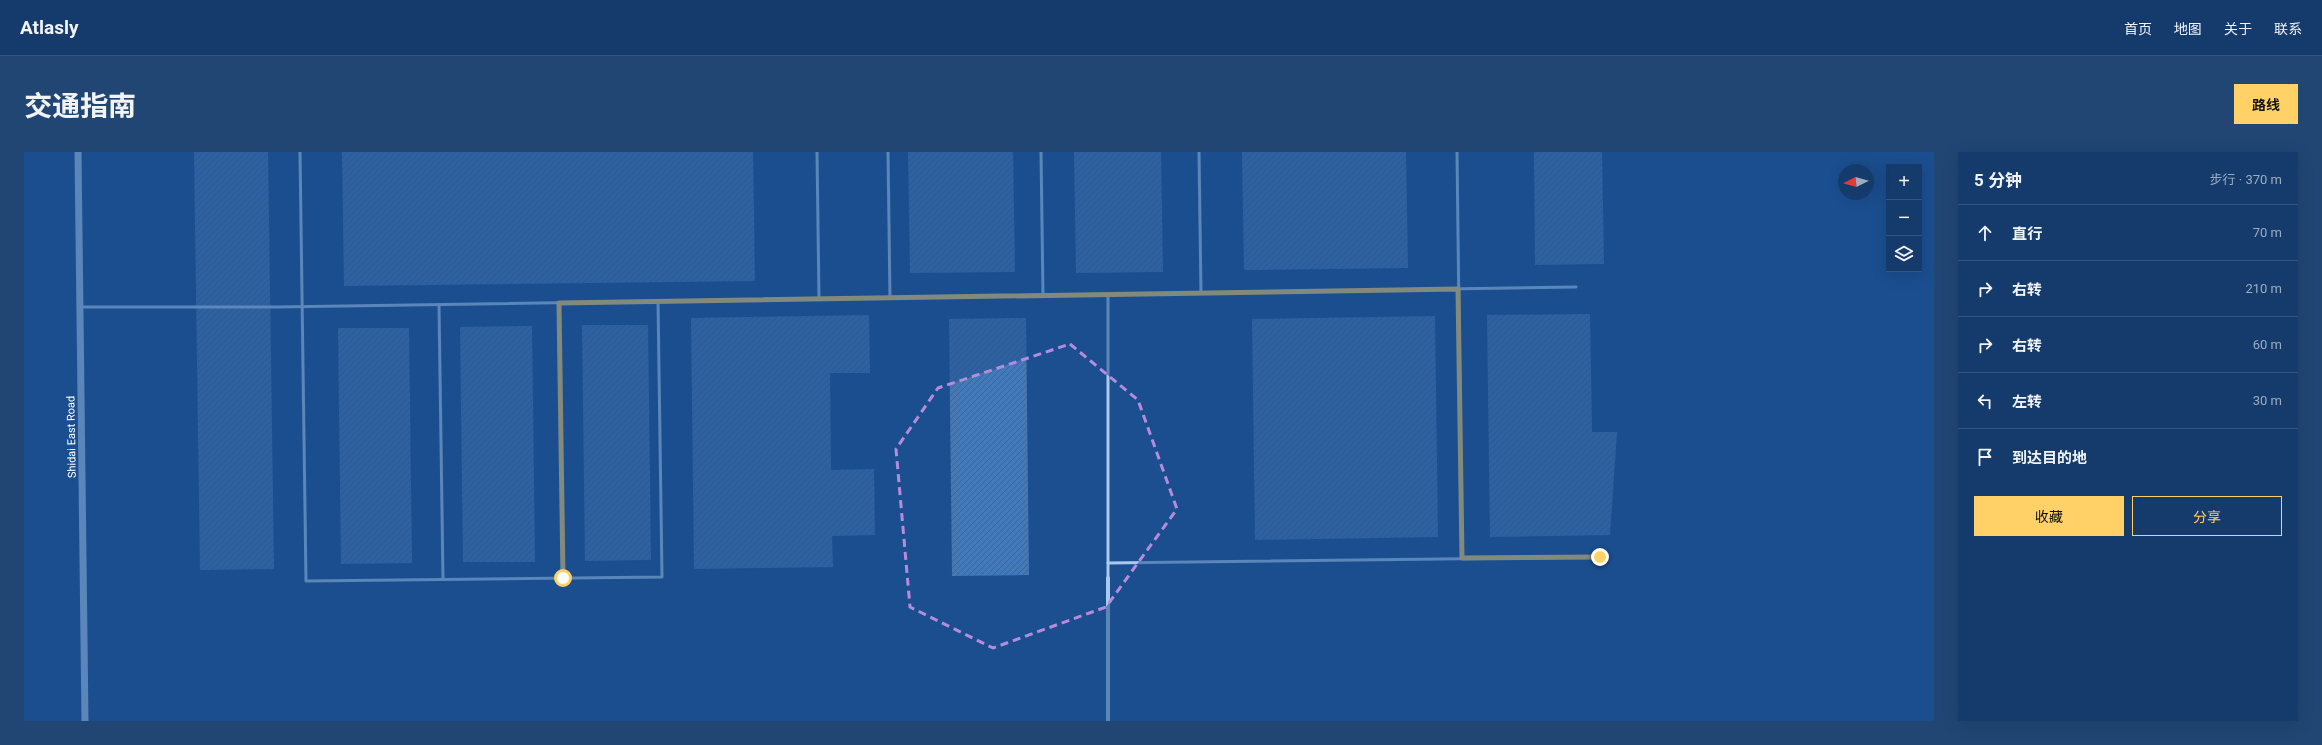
<!DOCTYPE html>
<html lang="zh">
<head>
<meta charset="utf-8">
<style>
  body { margin:0; font-family:Roboto,"Noto Sans SC",sans-serif; background:#214673; color:#f1f3f6 }
  .controls { position:absolute; right:12px; top:12px; display:grid; overflow:hidden; border-radius:0px; box-shadow:0 4px 16px #0002 }
  .controls button { width:36px; height:36px; display:grid; place-items:center; padding:0; border:0; border-bottom:1px solid #33557e; background:#143b6b; color:#f1f3f6; font:20px sans-serif }
  .compass { position:absolute; left:1814px; top:12px; width:36px; height:36px; border-radius:50%; background:#143b6b; box-shadow:0 4px 16px #0002; rotate:264deg }
  .stop { position:absolute; width:12px; height:12px; margin:-9px; border:3px solid #ffd166; border-radius:50%; background:#fff }
  .stop.end { background:#ffd166; border-color:#fff; box-shadow:0 1px 4px #0008 }
  .list { margin:0; padding:0; list-style:none }
  h2 { display:flex; justify-content:space-between; align-items:center; height:52px; margin:0; padding:0 16px; font-size:17px }
  h2 small { font-size:13px; font-weight:400; color:#9dadc1 }
  .list li { display:grid; grid-template-columns:26px 1fr auto; gap:12px; align-items:center; box-sizing:border-box; height:56px; padding:0 16px; border-top:1px solid #33557e }
  .list b { display:block; font-size:15px; white-space:nowrap }
  .list em { font-size:13px; font-style:normal; color:#9dadc1 }
  .actions { display:flex; gap:8px; padding:12px 16px }
  .actions a { flex:1; padding:9px 0; border:1px solid #ffd166; border-radius:0px; text-align:center; font-size:14px; color:#ffd166 }
  .actions .main { background:#ffd166; color:#111 }
  .icon { flex:none; width:22px; height:22px; fill:none; stroke:currentColor; stroke-width:2; stroke-linecap:round; stroke-linejoin:round }
  .map { position:relative; flex:none; width:1910px; height:569px; overflow:hidden; border-radius:0px }
  header { display:flex; align-items:center; gap:24px; box-sizing:border-box; height:56px; padding:0 20px; background:#143b6b; border-bottom:1px solid #33557e }
  header strong { font-size:19px }
  nav { display:flex; gap:22px; margin-inline-start:auto; font-size:14px }
  .intro { display:flex; align-items:center; justify-content:space-between; box-sizing:border-box; height:96px; padding:0 24px }
  h1 { margin:0; font-size:28px }
  .button { padding:10px 18px; border-radius:0px; background:#ffd166; color:#111; font-size:14px; font-weight:700 }
  main { display:flex; gap:24px; padding:0 24px }
  aside { flex:1; background:#143b6b; border-radius:0px; box-shadow:0 4px 16px #0002 }
  .map>svg:first-child { display:block }
  .building { fill:url(#building-hatch) }
  .lines { fill:none; stroke-linecap:round; stroke-linejoin:round }
  .service { stroke:#a9c9ee; stroke-width:3 }
  .minor { stroke:#a9c9ee; stroke-width:4 }
  .tertiary { stroke:#a9c9ee; stroke-width:7 }
  .route { stroke:#ffd166; stroke-width:5 }
  .marked { fill:none; stroke:#b68bdc; stroke-width:3; stroke-dasharray:8 5; stroke-linejoin:round }
  .labels { text-anchor:middle; stroke-width:3; stroke-linejoin:round; paint-order:stroke }
  .street-label { font-size:11px; fill:#fff; stroke:#1b4f8f }
</style>
</head>
<body>
<header>
<strong>Atlasly</strong>
<nav><a>首页</a><a>地图</a><a>关于</a><a>联系</a></nav>
</header>
<div class="intro"><h1>交通指南</h1><a class="button">路线</a></div>
<main>
<div class="map">
<svg width="1910" height="569" viewBox="0 0 1910 569">
  <defs>
    <pattern id="building-hatch" width="6" height="6" patternUnits="userSpaceOnUse"><rect width="6" height="6" fill="#4478b7"/><path d="M-1 1l2-2M0 6l6-6M5 7l2-2" fill="none" stroke="#486282"/></pattern>
  </defs>
  <rect width="100%" height="100%" fill="#1b4f8f"/>
  <!-- building -->
  <g class="building">
    <path d="M170 0H244L250 417 176 418Z"/>
    <path d="M318 0H729L731 129 320 134Z"/>
    <path d="M884 0H989L991 120 886 121Z"/>
    <path d="M1050 0H1137L1139 120 1052 121Z"/>
    <path d="M1218 0H1382L1384 116 1220 118Z"/>
    <path d="M1510 0H1578L1580 112 1511 113Z"/>
    <path d="M1566 162 1568 280H1593L1586 383 1466 385 1463 163Z"/>
    <path d="M845 163 846 221H806L807 318 850 317 851 383 808 384 809 415 670 417 667 166Z"/>
    <path d="M1411 164 1414 385 1231 388 1228 167Z"/>
    <path d="M1002 166 1005 423 928 424 925 167Z"/>
    <path d="M558 173H624L627 408 561 409Z"/>
    <path d="M508 174 511 410H439L436 175Z"/>
    <path d="M314 176H385L388 411 317 412Z"/>
  </g>
  <g class="lines">
    <!-- service -->
    <g class="service">
      <path d="M276 0 282 429 638 425 634 149"/>
      <path d="M793 0 795 147"/>
      <path d="M864 0 866 146"/>
      <path d="M1017 0 1019 144"/>
      <path d="M1175 0 1177 141"/>
      <path d="M1433 0 1438 406"/>
      <path d="M535 151 539 426"/>
      <path d="M415 153 419 427"/>
      <path d="M56 155H253L1552 135"/>
      <path d="M1084 411 1577 405"/>
      <path d="M1084 426V143"/>
    </g>
    <!-- minor -->
    <path class="minor" d="M1084 569V426"/>
    <!-- tertiary -->
    <path class="tertiary" d="M54 0 61 569"/>
  </g>
  <g class="lines">
    <!-- route -->
    <path class="route" d="M539 426 535 151 1434 137 1438 406 1576 405"/>
  </g>
  <!-- marked area -->
  <path d="M0 0H1910V569H0ZM1046 192 1114 248 1153 357 1082 455 969 496 886 455 872 297 914 236Z" fill="#1b4f8f" fill-opacity=".55" fill-rule="evenodd"/>
  <path class="marked" d="M1046 192 1114 248 1153 357 1082 455 969 496 886 455 872 297 914 236Z"/>
  <g class="labels">
    <!-- street labels -->
    <g class="street-label">
      <text transform="translate(47 285) rotate(-91)" y="4">Shidai East Road</text>
    </g>
  </g>
</svg>
<div class="controls">
<button>+</button>
<button>−</button>
<button><svg class="icon" aria-label="layers" viewBox="0 0 24 24"><path d="M12 4l9 5-9 5-9-5zM3 14l9 5 9-5"/></svg></button>
</div>
<svg class="compass" viewBox="-18 -18 36 36"><path d="M0-13l5 13h-10z" fill="#e53935"/><path d="M0 13l5-13h-10z" fill="#9dadc1"/></svg>
<div class="stop" style="left:539px;top:426px"></div>
<div class="stop end" style="left:1576px;top:405px"></div>
</div>
<aside>
<h2>5 分钟<small>步行 · 370 m</small></h2>
<ul class="list">
<li><svg class="icon" aria-label="ahead" viewBox="0 0 24 24"><path d="M12 20V5M6 11l6-6 6 6"/></svg><div><b>直行</b></div><em>70 m</em></li>
<li><svg class="icon" aria-label="right" viewBox="0 0 24 24"><path d="M7 20v-9h11M14 6l5 5-5 5"/></svg><div><b>右转</b></div><em>210 m</em></li>
<li><svg class="icon" aria-label="right" viewBox="0 0 24 24"><path d="M7 20v-9h11M14 6l5 5-5 5"/></svg><div><b>右转</b></div><em>60 m</em></li>
<li><svg class="icon" aria-label="left" viewBox="0 0 24 24"><path d="M17 20v-9H6M10 6l-5 5 5 5"/></svg><div><b>左转</b></div><em>30 m</em></li>
<li><svg class="icon" aria-label="arrive" viewBox="0 0 24 24"><path d="M6 21V4h12l-3 4 3 4H6"/></svg><div><b>到达目的地</b></div></li>
</ul>
<div class="actions"><a class="main">收藏</a><a>分享</a></div>
</aside>
</main>
</body>
</html>
